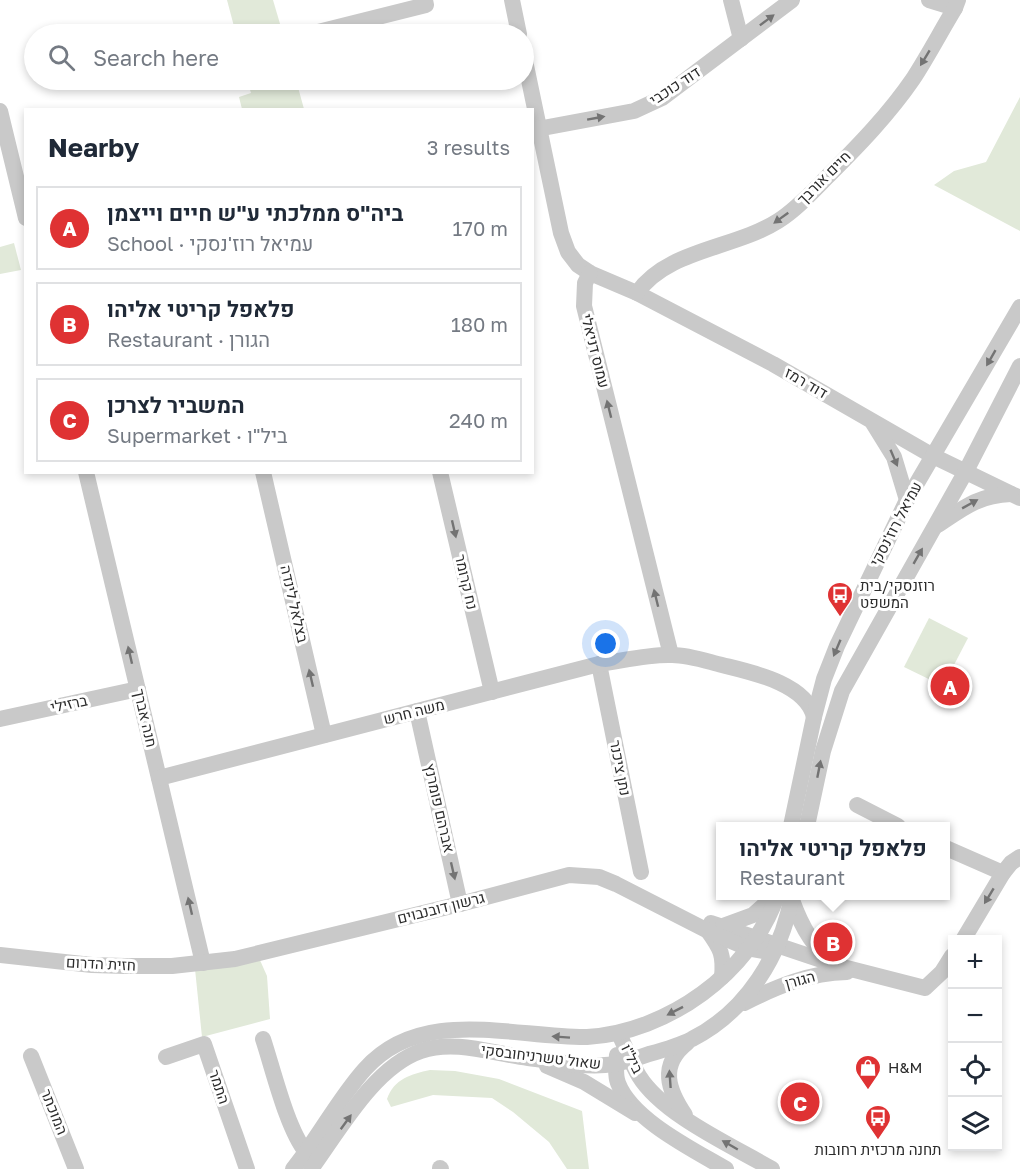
<!DOCTYPE html>
<html lang="en">
<head>
<meta charset="utf-8">
<style>
  body { margin:0; font-family:"Golos Text",Heebo,sans-serif; background:#f6f6f7; color:#1f2937 }
  .controls { position:absolute; right:18px; bottom:18px; display:grid; overflow:hidden; border-radius:0px; box-shadow:0 3px 9px #0003 }
  .controls button { width:54px; height:54px; display:grid; place-items:center; padding:0; border:0; border-bottom:2px solid #e0e1e3; background:#fff; color:#1f2937; font:30px sans-serif }
  .you { position:absolute; left:606px; top:644px; width:21px; height:21px; margin:-15px; border:4px solid #fff; border-radius:50%; background:#1a73e8; box-shadow:0 0 0 9px #1a73e833 }
  .badge { display:grid; place-items:center; width:39px; height:39px; border-radius:50%; background:#df3233; color:#fff; font-size:20px; font-weight:700 }
  .pin { position:absolute; translate:-50% -50%; border:3px solid #fff; box-shadow:0 2px 6px #0006 }
  .popup { position:absolute; left:716px; top:822px; width:234px; height:78px; box-sizing:border-box; display:grid; place-content:center; border-radius:0px; background:#fff; filter:drop-shadow(0 2px 4px #0005); font-size:20px; white-space:nowrap; color:#747a83 }
  .popup b { font-size:22px; color:#1f2937 }
  .popup::after { content:''; position:absolute; left:50%; top:100%; margin-left:-12px; border:12px solid transparent; border-top-color:#fff }
  .list { margin:0; padding:0; list-style:none }
  h2 { display:flex; justify-content:space-between; align-items:center; height:78px; margin:0; padding:0 24px; font-size:26px }
  h2 small { font-size:20px; font-weight:400; color:#747a83 }
  .list li { display:grid; grid-template-columns:39px 1fr auto; gap:18px; align-items:center; box-sizing:border-box; height:84px; margin:0 12px 12px; padding:0 12px; border:2px solid #e0e1e3; border-radius:0px }
  .list b { display:block; font-size:22px; white-space:nowrap }
  .list p { margin:0; font-size:20px; white-space:nowrap; color:#747a83 }
  .list em { font-size:20px; font-style:normal; color:#747a83 }
  .icon { flex:none; width:33px; height:33px; fill:none; stroke:currentColor; stroke-width:2; stroke-linecap:round; stroke-linejoin:round }
  .map { position:relative; flex:none; width:1020px; height:1169px; overflow:hidden }
  .search { position:absolute; background:#fff; box-shadow:0 3px 9px #0003; left:24px; top:24px; width:510px; height:66px; display:flex; align-items:center; gap:15px; box-sizing:border-box; padding:0 21px; border-radius:33px; color:#747a83; font-size:22px }
  .panel { position:absolute; background:#fff; box-shadow:0 3px 9px #0003; left:24px; top:108px; width:510px; height:366px; border-radius:0px }
  .map>svg:first-child { display:block }
  .green { fill:#e1e9d9 }
  .lines { fill:none; stroke-linecap:round; stroke-linejoin:round }
  .minor { stroke:#c9c9c9; stroke-width:16 }
  .oneway { fill:#737373 }
  .labels { text-anchor:middle; stroke-width:6; stroke-linejoin:round; paint-order:stroke }
  .street-label { font-size:15px; fill:#2c2c2c; stroke:#fff }
  .poi-label { font-size:15px; fill:#2c2c2c; stroke:#fff; text-anchor:start }
</style>
</head>
<body>
<div class="map">
<svg width="1020" height="1169" viewBox="0 0 1020 1169">
  <rect width="100%" height="100%" fill="#fff"/>
  <!-- green -->
  <g class="green">
    <path d="M227 0H273L283 34H236Z"/>
    <path d="M247 80H296L304 109H242L239 97 251 93Z"/>
    <path d="M1020 97V231L934 185 954 171 986 162Z"/>
    <path d="M14 243 21 270 0 274V247Z"/>
    <path d="M929 618 968 638 943 686 904 667Z"/>
    <path d="M259 958 267 976 270 1019 202 1037 195 969Z"/>
    <path d="M430 1070 455 1071 499 1079 582 1111 589 1169H567L549 1142 513 1112 492 1098 433 1095 391 1107 387 1099C394 1079 411 1074 430 1070Z"/>
  </g>
  <g class="lines">
    <!-- minor -->
    <g class="minor">
      <path d="M512 0 519 34"/>
      <path d="M731 0 741 39"/>
      <path d="M929 0 955 8"/>
      <path d="M310 34 426 5 425 0"/>
      <path d="M524 56 561 233 568 252 578 265 590 273 637 293 773 364 933 456 1020 498"/>
      <path d="M0 111 26 218"/>
      <path d="M532 130 634 111 662 98 792 0"/>
      <path d="M590 273 585 283 584 306 671 655"/>
      <path d="M637 293C668 249 734 249 778 221 797 209 813 191 829 175 859 145 889 114 913 79 928 56 941 31 955 8L958 0"/>
      <path d="M873 423 894 457 907 500"/>
      <path d="M86 472 203 963"/>
      <path d="M263 472 324 735"/>
      <path d="M440 472 492 692"/>
      <path d="M938 525C963 508 979 495 1011 494"/>
      <path d="M599 664 641 872"/>
      <path d="M417 711 460 904"/>
      <path d="M0 719 138 689"/>
      <path d="M159 778 599 664C622 661 648 654 672 655 689 655 706 661 722 665 750 672 806 683 814 717"/>
      <path d="M857 805 898 826"/>
      <path d="M791 826 814 717 824 679 837 646 907 500 1020 307"/>
      <path d="M807 826 823 751 842 691 966 471 1020 366"/>
      <path d="M946 848 1003 873"/>
      <path d="M792 900C800 923 812 947 833 962"/>
      <path d="M711 923 839 966 925 988 942 972 952 956"/>
      <path d="M723 926 753 915 771 899"/>
      <path d="M708 931C721 949 724 955 722 977"/>
      <path d="M963 940 1003 873 1011 863 1020 857"/>
      <path d="M0 955 92 965 125 966H172L235 959 460 904 569 875 599 877 616 884 708 931 747 948 764 951 778 946"/>
      <path d="M744 1003C778 986 809 973 847 972"/>
      <path d="M619 1034C626 1048 631 1063 639 1076 663 1115 733 1146 772 1169"/>
      <path d="M263 1039C273 1069 287 1129 306 1152"/>
      <path d="M617 1055C616 1064 615 1075 618 1083 632 1120 694 1150 726 1169"/>
      <path d="M31 1056 76 1169"/>
      <path d="M166 1057 204 1044 247 1169"/>
      <path d="M547 1066 584 1082 635 1113"/>
      <path d="M685 1115C668 1090 659 1065 687 1043"/>
      <path d="M440 1168 441 1169"/>
      <path d="M293 1169C319 1137 338 1099 365 1069 422 1005 514 1038 587 1037 668 1032 750 973 777 896"/>
      <path d="M311 1169C339 1131 374 1067 421 1051 455 1039 494 1054 528 1058 553 1061 580 1067 605 1065 620 1064 635 1059 649 1054 664 1050 679 1046 692 1039 747 1011 781 955 792 896"/>
    </g>
  </g>
  <!-- one-way arrows -->
  <defs><path id="oneway-solid" d="M-6-.8H1V-3.2L6.5 0L1 3.2V.8H-6Z" transform="scale(1.5)"/></defs>
  <g class="oneway">
    <use href="#oneway-solid" transform="translate(767 20) rotate(-37)"/>
    <use href="#oneway-solid" transform="translate(925 58) rotate(121)"/>
    <use href="#oneway-solid" transform="translate(596 118) rotate(-10)"/>
    <use href="#oneway-solid" transform="translate(781 218) rotate(144)"/>
    <use href="#oneway-solid" transform="translate(991 358) rotate(120)"/>
    <use href="#oneway-solid" transform="translate(609 409) rotate(-104)"/>
    <use href="#oneway-solid" transform="translate(894 458) rotate(67)"/>
    <use href="#oneway-solid" transform="translate(970 504) rotate(-29)"/>
    <use href="#oneway-solid" transform="translate(454 529) rotate(77)"/>
    <use href="#oneway-solid" transform="translate(918 556) rotate(-60)"/>
    <use href="#oneway-solid" transform="translate(656 598) rotate(-104)"/>
    <use href="#oneway-solid" transform="translate(837 648) rotate(113)"/>
    <use href="#oneway-solid" transform="translate(130 655) rotate(-103)"/>
    <use href="#oneway-solid" transform="translate(311 678) rotate(-103)"/>
    <use href="#oneway-solid" transform="translate(819 769) rotate(-79)"/>
    <use href="#oneway-solid" transform="translate(453 871) rotate(77)"/>
    <use href="#oneway-solid" transform="translate(989 896) rotate(121)"/>
    <use href="#oneway-solid" transform="translate(190 906) rotate(-103)"/>
    <use href="#oneway-solid" transform="translate(675 1011) rotate(153)"/>
    <use href="#oneway-solid" transform="translate(561 1037) rotate(-176)"/>
    <use href="#oneway-solid" transform="translate(670 1079) rotate(-94)"/>
    <use href="#oneway-solid" transform="translate(346 1122) rotate(-54)"/>
    <use href="#oneway-solid" transform="translate(730 1145) rotate(-150)"/>
  </g>
  <!-- icons -->
  <defs>
    <symbol id="bus-pin" viewBox="-11 -11 22 30"><path d="M0 17L-7.5 6A9.5 9.5 0 1 1 7.5 6Z" fill="#df3233" stroke="#fff"/><path d="M-5-6H5V4H4V6H2V4H-2V6H-4V4H-5ZM-3.5-4V0h7V-4ZM-3.5 1.2v1.5H-2V1.2ZM2 1.2v1.5H3.5V1.2Z" fill="#fff"/></symbol>
    <symbol id="shop-pin" viewBox="-11 -11 22 30"><path d="M0 17L-7.5 6A9.5 9.5 0 1 1 7.5 6Z" fill="#df3233" stroke="#fff"/><path d="M-5-2.5h2.3a2.7 3.5 0 0 1 5.4 0H5L5.5 6h-11ZM-1.5-2.5h3a1.5 2.3 0 0 0-3 0Z" fill="#fff"/></symbol>
  </defs>
  <g fill-rule="evenodd">
    <use href="#bus-pin" x="825" y="580" width="30" height="40"/>
    <use href="#shop-pin" x="853" y="1053" width="30" height="40"/>
    <use href="#bus-pin" x="863" y="1103" width="30" height="40"/>
  </g>
  <g class="labels">
    <!-- street labels -->
    <g class="street-label">
      <text transform="translate(675 86) rotate(-33)" y="5">דוד כוכבי</text>
      <text transform="translate(824 178) rotate(-45)" y="5">חיים אורבך</text>
      <text transform="translate(595 351) rotate(76)" y="5">עמוס דניאלי</text>
      <text transform="translate(806 383) rotate(30)" y="5">דוד רמז</text>
      <text transform="translate(896 524) rotate(-62)" y="5">עמיאל רוז'נסקי</text>
      <text transform="translate(466 582) rotate(77)" y="5">נח קרומר</text>
      <text transform="translate(294 604) rotate(77)" y="5">בצלאל לינדה</text>
      <text transform="translate(69 704) rotate(-12)" y="5">ברזילי</text>
      <text transform="translate(414 712) rotate(-14)" y="5">משה חרש</text>
      <text transform="translate(145 718) rotate(77)" y="5">חנה אברך</text>
      <text transform="translate(620 768) rotate(79)" y="5">נתן ציכנר</text>
      <text transform="translate(439 808) rotate(77)" y="5">אברהם פומרנץ</text>
      <text transform="translate(441 908) rotate(-14)" y="5">גרשון דובנבוים</text>
      <text transform="translate(101 964) rotate(3)" y="5">חזית הדרום</text>
      <text transform="translate(800 980) rotate(-15)" y="5">הגורן</text>
      <text transform="translate(541 1057) rotate(7)" y="5">שאול טשרניחובסקי</text>
      <text transform="translate(632 1059) rotate(64)" y="5">ביל"ו</text>
      <text transform="translate(219 1087) rotate(71)" y="5">התמר</text>
      <text transform="translate(54 1112) rotate(68)" y="5">המוכתר</text>
    </g>
    <!-- poi labels -->
    <g class="poi-label">
      <text x="860" y="591">רוזנסקי/בית<tspan x="860" dy="17">המשפט</tspan></text>
      <text x="888" y="1073">H&amp;M</text>
      <text x="878" y="1155" text-anchor="middle">תחנה מרכזית רחובות</text>
    </g>
  </g>
</svg>
<div class="controls">
<button>+</button>
<button>−</button>
<button><svg class="icon" aria-label="locate" viewBox="0 0 24 24"><circle cx="12" cy="12" r="6"/><path d="M12 2v4M12 18v4M2 12h4M18 12h4"/></svg></button>
<button><svg class="icon" aria-label="layers" viewBox="0 0 24 24"><path d="M12 4l9 5-9 5-9-5zM3 14l9 5 9-5"/></svg></button>
</div>
<div class="you"></div>
<div class="pin badge" style="left:950px;top:686px">A</div>
<div class="pin badge" style="left:833px;top:942px">B</div>
<div class="popup"><b>פלאפל קריטי אליהו</b>Restaurant</div>
<div class="pin badge" style="left:800px;top:1102px">C</div>
<div class="search"><svg class="icon" aria-label="search" viewBox="0 0 24 24"><circle cx="10" cy="10" r="6"/><path d="M15 15l6 6"/></svg>Search here</div>
<section class="panel">
<h2>Nearby<small>3 results</small></h2>
<ul class="list">
<li><span class="badge">A</span><div><b>ביה&quot;ס ממלכתי ע&quot;ש חיים וייצמן</b><p>School · עמיאל רוז'נסקי</p></div><em>170 m</em></li>
<li><span class="badge">B</span><div><b>פלאפל קריטי אליהו</b><p>Restaurant · הגורן</p></div><em>180 m</em></li>
<li><span class="badge">C</span><div><b>המשביר לצרכן</b><p>Supermarket · ביל&quot;ו</p></div><em>240 m</em></li>
</ul>
</section>
</div>
</body>
</html>
